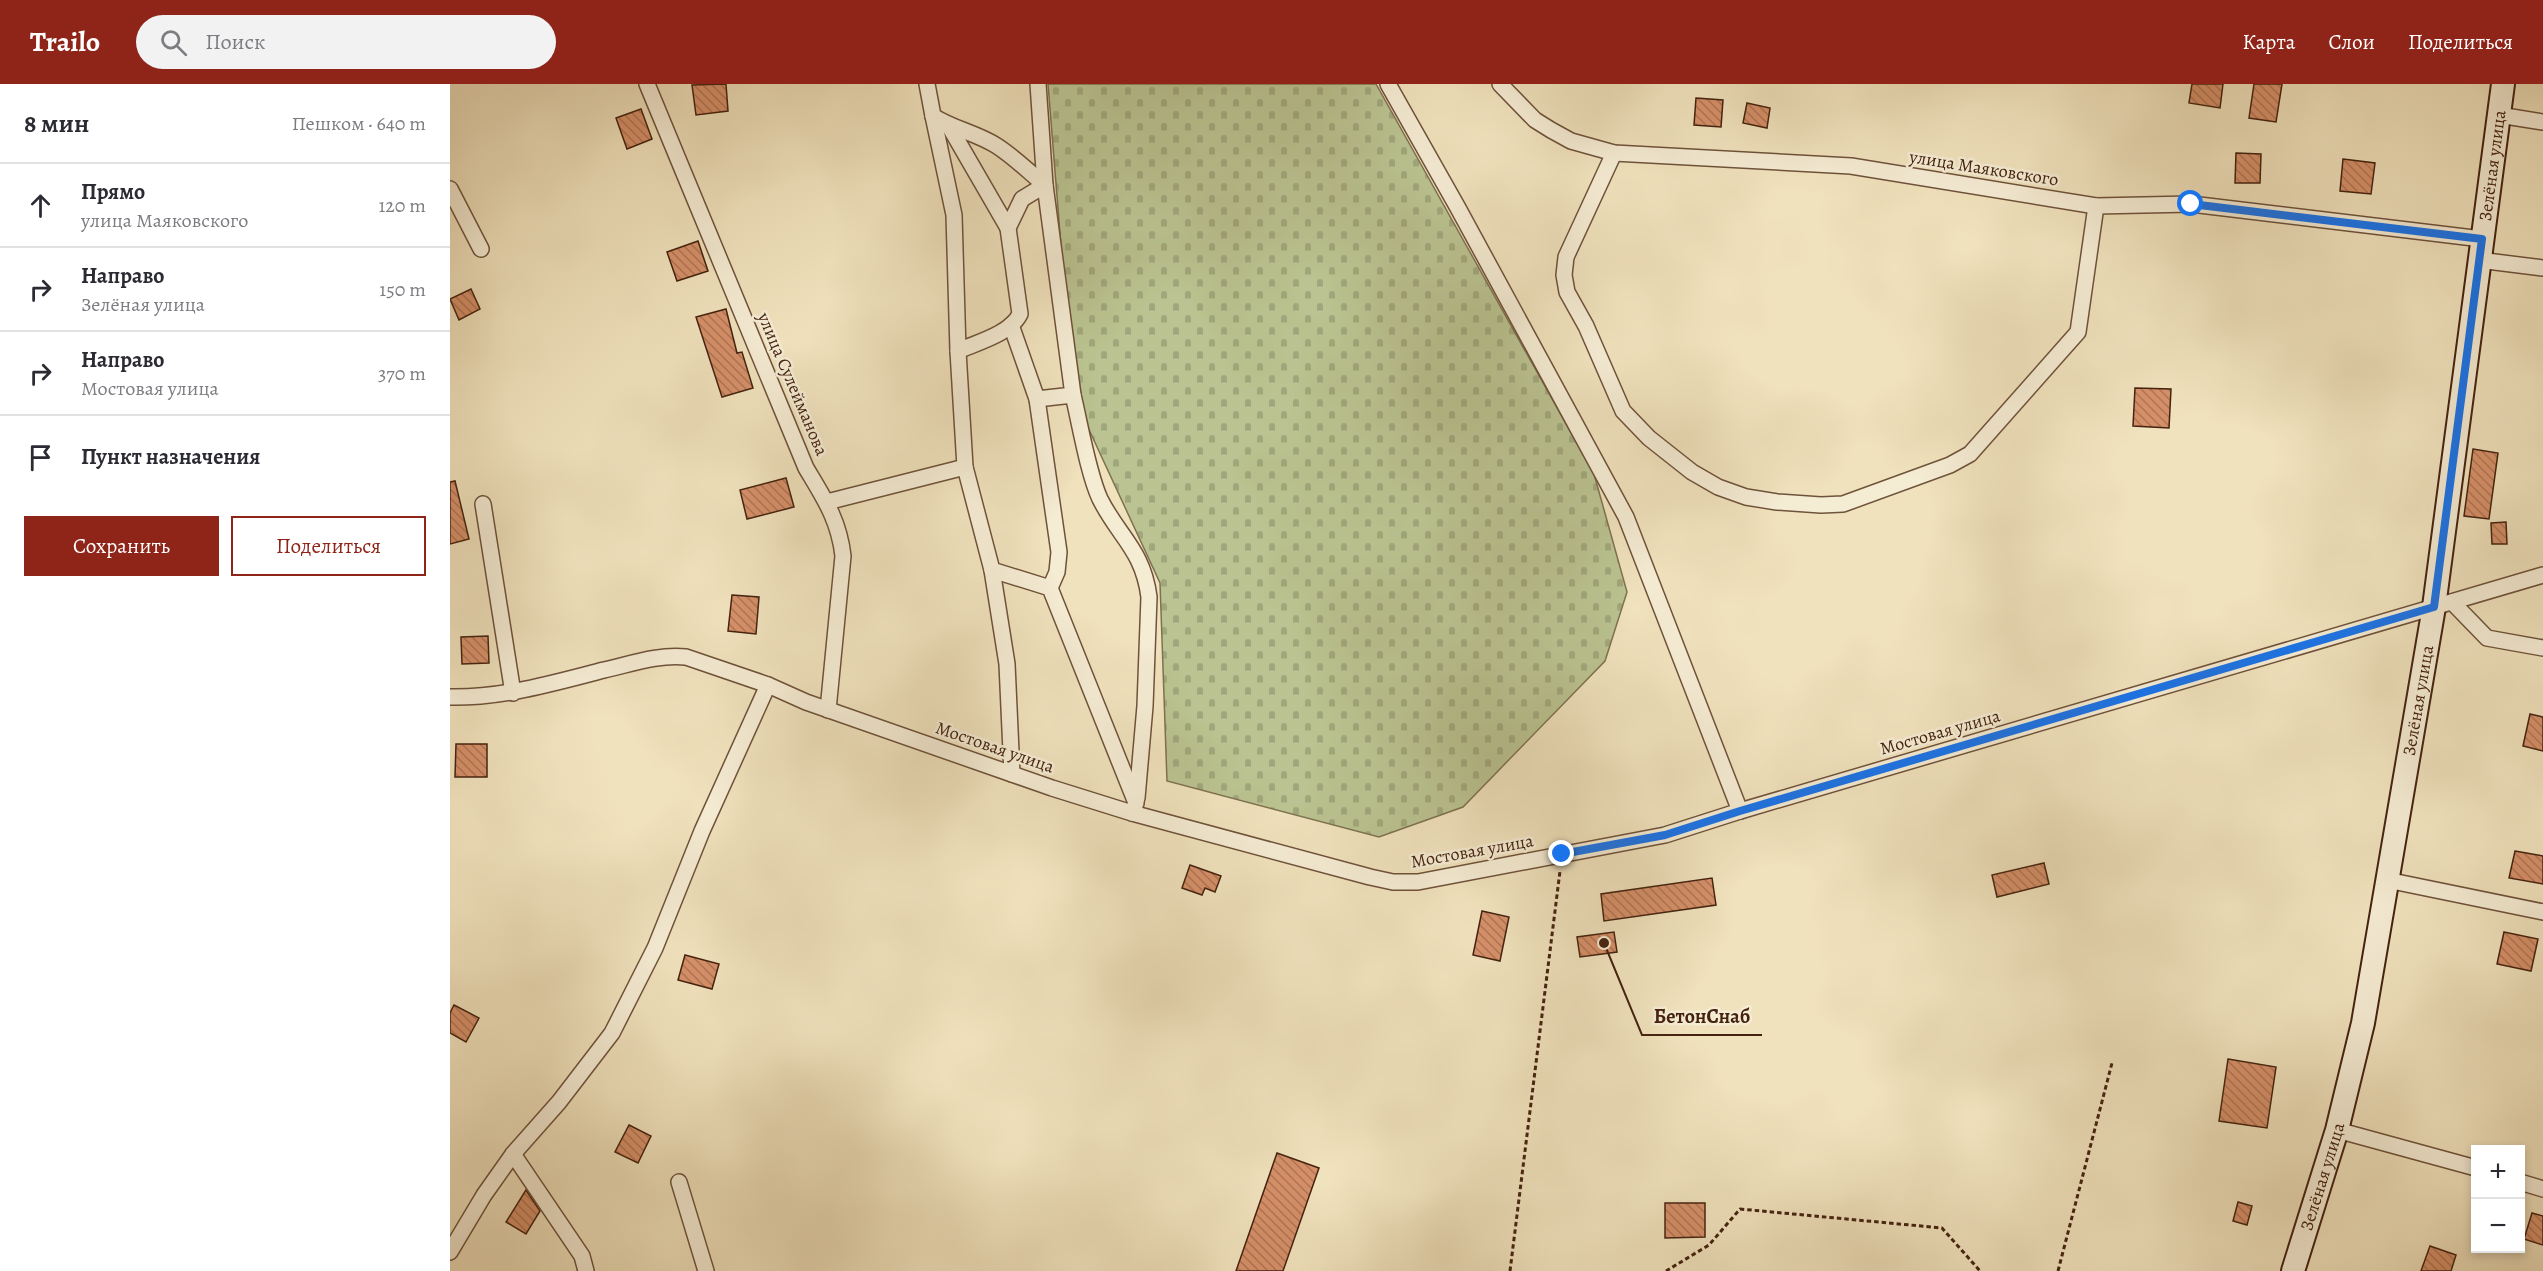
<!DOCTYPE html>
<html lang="ru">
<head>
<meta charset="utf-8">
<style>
  body { margin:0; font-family:Alegreya,serif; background:#f2f2f3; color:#2b2b33 }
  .controls { position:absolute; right:18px; bottom:18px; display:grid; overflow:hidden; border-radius:0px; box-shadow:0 3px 9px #0003 }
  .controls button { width:54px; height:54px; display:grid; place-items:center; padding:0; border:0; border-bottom:2px solid #e1e1e2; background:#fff; color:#2b2b33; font:30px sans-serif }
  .stop { position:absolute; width:18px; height:18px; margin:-14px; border:4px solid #1a73e8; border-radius:50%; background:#fff }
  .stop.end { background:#1a73e8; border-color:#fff; box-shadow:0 2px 6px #0008 }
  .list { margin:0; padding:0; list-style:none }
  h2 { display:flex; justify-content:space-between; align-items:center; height:78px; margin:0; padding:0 24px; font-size:26px }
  h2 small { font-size:20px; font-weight:400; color:#7c7c81 }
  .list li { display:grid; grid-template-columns:39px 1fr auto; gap:18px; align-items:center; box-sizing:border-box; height:84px; padding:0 24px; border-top:2px solid #e1e1e2 }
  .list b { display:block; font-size:22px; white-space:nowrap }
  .list p { margin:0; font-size:20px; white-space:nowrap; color:#7c7c81 }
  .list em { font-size:20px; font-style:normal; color:#7c7c81 }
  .actions { display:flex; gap:12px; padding:18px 24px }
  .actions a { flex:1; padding:14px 0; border:2px solid #8f2418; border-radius:0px; text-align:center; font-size:21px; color:#8f2418 }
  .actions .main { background:#8f2418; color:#fff }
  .icon { flex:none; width:33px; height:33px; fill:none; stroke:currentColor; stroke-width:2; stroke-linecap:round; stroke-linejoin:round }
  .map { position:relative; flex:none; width:2093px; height:1187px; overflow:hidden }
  header { display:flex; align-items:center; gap:36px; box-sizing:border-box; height:84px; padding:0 30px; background:#8f2418; color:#fff }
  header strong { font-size:28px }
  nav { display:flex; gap:33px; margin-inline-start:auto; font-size:21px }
  .search { width:420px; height:54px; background:#f2f2f3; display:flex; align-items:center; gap:15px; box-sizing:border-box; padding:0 21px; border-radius:33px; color:#7c7c81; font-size:22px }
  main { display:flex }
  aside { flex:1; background:#fff }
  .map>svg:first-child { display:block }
  .cemetery { fill:url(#cemetery-stones); stroke:#7f7250; stroke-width:1.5 }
  .building { fill:url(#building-back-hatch); stroke:#44220f; stroke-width:1.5 }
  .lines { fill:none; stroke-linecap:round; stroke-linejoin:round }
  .street-casing { stroke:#6f523a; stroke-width:18 }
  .secondary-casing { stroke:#44220f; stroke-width:26 }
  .path { stroke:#44220f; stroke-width:3; stroke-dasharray:4.5 3; stroke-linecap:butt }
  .street { stroke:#f5ecd4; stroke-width:15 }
  .secondary { stroke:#f5ecd4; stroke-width:22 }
  .route { stroke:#1a73e8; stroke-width:8 }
  .labels { text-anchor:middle; stroke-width:5; stroke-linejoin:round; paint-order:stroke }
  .street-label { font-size:18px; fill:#44220f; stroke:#f5ecd4 }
  .leader { fill:none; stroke:#44220f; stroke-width:2 }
  .callout-dot { fill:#44220f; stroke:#f5ecd4; stroke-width:2 }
  .callout-label { font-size:20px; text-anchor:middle; font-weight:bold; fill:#44220f; stroke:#f5ecd4; stroke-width:5; stroke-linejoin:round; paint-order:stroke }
</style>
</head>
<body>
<header>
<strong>Trailo</strong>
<div class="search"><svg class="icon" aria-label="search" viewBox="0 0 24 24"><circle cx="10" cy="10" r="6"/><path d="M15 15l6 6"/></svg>Поиск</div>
<nav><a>Карта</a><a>Слои</a><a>Поделиться</a></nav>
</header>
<main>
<aside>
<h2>8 мин<small>Пешком · 640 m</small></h2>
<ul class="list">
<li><svg class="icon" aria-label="ahead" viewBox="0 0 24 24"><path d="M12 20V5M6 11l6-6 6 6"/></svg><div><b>Прямо</b><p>улица Маяковского</p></div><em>120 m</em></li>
<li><svg class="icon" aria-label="right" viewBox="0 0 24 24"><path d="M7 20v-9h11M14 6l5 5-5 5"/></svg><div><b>Направо</b><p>Зелёная улица</p></div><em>150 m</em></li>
<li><svg class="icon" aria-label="right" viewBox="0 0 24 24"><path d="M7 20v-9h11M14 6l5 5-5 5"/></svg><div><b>Направо</b><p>Мостовая улица</p></div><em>370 m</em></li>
<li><svg class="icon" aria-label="arrive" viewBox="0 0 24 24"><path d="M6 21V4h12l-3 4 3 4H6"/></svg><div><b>Пункт назначения</b></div></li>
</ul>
<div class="actions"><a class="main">Сохранить</a><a>Поделиться</a></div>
</aside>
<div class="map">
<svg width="2093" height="1187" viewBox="0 0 2093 1187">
  <defs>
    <pattern id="cemetery-stones" width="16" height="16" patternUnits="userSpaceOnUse" patternTransform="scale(1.5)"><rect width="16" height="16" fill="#bac391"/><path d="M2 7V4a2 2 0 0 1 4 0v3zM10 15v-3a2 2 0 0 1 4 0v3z" fill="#a1a77c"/></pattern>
    <pattern id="building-back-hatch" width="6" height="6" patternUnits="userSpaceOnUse" patternTransform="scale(1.5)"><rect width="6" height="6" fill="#d69069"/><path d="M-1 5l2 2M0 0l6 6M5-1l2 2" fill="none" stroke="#af7555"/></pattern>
  </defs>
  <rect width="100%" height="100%" fill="#f0e2bd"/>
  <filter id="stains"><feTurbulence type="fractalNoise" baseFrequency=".00333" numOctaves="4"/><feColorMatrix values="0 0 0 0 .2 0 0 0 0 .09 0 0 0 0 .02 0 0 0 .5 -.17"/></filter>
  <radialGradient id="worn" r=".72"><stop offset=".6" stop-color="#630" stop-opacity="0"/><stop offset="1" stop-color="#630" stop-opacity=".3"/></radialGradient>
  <!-- cemetery -->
  <path class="cemetery" d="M598 0H926L1144 390 1177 508 1155 577 1013 723 929 753 717 697 710 499 623 311Z"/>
  <!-- building -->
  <g class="building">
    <path d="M276 0 278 27 246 31 242 1Z"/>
    <path d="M1742 0H1773L1770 24 1739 19Z"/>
    <path d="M1804 0H1832L1826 38 1799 34Z"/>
    <path d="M1246 14 1273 16 1271 43 1244 41Z"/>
    <path d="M1297 19 1320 24 1317 44 1293 39Z"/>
    <path d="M191 25 202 55 177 65 166 34Z"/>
    <path d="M1786 69 1811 70 1810 99H1785Z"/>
    <path d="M1893 75 1925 79 1921 110 1890 107Z"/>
    <path d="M248 157 258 187 227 197 217 168Z"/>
    <path d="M21 205 30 225 9 236 0 215Z"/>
    <path d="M276 225 287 269 292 268 303 304 272 313 246 233Z"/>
    <path d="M1685 304 1721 305 1719 344 1683 342Z"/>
    <path d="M2023 365 2048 369 2039 435 2014 432Z"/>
    <path d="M336 394 344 423 297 435 290 406Z"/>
    <path d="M5 397 19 455 0 460V398Z"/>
    <path d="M2056 438 2057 460H2042L2041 439Z"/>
    <path d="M282 511 309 513 306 550 278 547Z"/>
    <path d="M38 552 39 579 12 580 11 553Z"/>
    <path d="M2080 630 2093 633V667L2073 662Z"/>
    <path d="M6 660H37V693H5Z"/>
    <path d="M2065 767 2093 772V800L2059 794Z"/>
    <path d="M1594 779 1599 800 1547 813 1542 791Z"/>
    <path d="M740 781 771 792 765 808 755 804 752 811 732 804Z"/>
    <path d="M1262 794 1266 821 1154 837 1151 810Z"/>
    <path d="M1032 827 1059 833 1050 877 1023 871Z"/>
    <path d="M1164 848 1167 868 1130 873 1127 853Z"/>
    <path d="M2054 848 2088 855 2081 887 2047 880Z"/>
    <path d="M235 871 269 880 262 905 228 896Z"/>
    <path d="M4 921 29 934 16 958 0 949V929Z"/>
    <path d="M1778 975 1826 983 1817 1044 1769 1037Z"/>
    <path d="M179 1041 201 1052 188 1079 165 1068Z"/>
    <path d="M827 1069 869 1084 833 1187H786Z"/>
    <path d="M76 1106 90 1127 76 1150 56 1138Z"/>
    <path d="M1788 1118 1802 1122 1797 1141 1783 1137Z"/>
    <path d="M1215 1119H1255V1153L1215 1154Z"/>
    <path d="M2082 1129 2093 1132V1161L2074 1155Z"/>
    <path d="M1980 1162 2006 1171 2001 1187H1971Z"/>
  </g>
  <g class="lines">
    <defs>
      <g id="street">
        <path d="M197 0 356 384C374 414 389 436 393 472L378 626"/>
        <path d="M477 0 483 32C503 45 527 49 547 62 564 73 579 88 595 101L572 115 558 144 499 42"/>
        <path d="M938 0 1008 124 1176 433 1290 727"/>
        <path d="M1050 0 1085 36 1101 46 1121 57 1164 69 1401 82 1646 122 1741 120 2032 155"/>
        <path d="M2049 31 2093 38"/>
        <path d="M483 32 504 131 508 267C528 258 560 250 570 230L558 144"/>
        <path d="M1164 69 1116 173 1114 191 1117 208 1136 242 1173 327 1199 354 1242 388 1268 403 1296 413 1327 418 1371 421 1393 420 1500 381 1520 370 1628 248 1646 122"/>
        <path d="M0 105 31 165"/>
        <path d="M2029 176 2093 184"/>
        <path d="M561 241 587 315 623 311 595 101 588 0"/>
        <path d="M508 267 515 383 542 486 600 504 686 719 682 729"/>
        <path d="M623 311C630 340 638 389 650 415 669 453 693 466 699 513L695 622 687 714"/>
        <path d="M587 315 609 468 607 488 600 504"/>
        <path d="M377 418 515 383"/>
        <path d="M33 420 63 609"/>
        <path d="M542 486 557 580 562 690"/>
        <path d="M2002 518 2037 554 2093 564"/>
        <path d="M0 613C53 614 103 599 154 586 181 580 208 570 236 573L318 601 356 618 602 704 682 729 920 793 943 798H968L1215 751 1290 727 2093 491"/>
        <path d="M1937 796 2093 828"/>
        <path d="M1887 1046 2026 1084"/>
        <path d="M63 1070 132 1172 136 1187"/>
        <path d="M229 1098 256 1187"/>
        <path d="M2070 1098 2093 1105"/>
        <path d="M0 1168 34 1111 63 1070 109 1018 162 949 205 864 252 747 318 601"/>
      </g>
      <g id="secondary">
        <path id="s1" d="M1843 1187 1887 1046 1913 939 1984 523 2053 0"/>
      </g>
    </defs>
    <!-- street casing -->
    <use href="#street" class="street-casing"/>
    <!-- secondary casing -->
    <use href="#secondary" class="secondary-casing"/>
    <!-- path -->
    <g class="path">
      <path d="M1060 1187 1110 787"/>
      <path d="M1216 1187 1259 1161 1290 1125 1492 1144 1530 1187"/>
      <path d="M1608 1187 1662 979"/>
    </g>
    <!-- street -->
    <use href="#street" class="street"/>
    <!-- secondary -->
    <use href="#secondary" class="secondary"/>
  </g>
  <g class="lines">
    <!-- route -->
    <path class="route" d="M1112 770 1215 751 1290 727 1984 523 2032 155 1741 120"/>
  </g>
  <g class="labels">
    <!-- street labels -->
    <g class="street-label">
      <text dy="6" stroke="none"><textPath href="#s1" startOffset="1125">Зелёная улица</textPath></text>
      <text transform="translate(1534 84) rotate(9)" y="6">улица Маяковского</text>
      <text transform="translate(343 300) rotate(67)" y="6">улица Сулейманова</text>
      <text dy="6" stroke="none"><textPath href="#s1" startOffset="585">Зелёная улица</textPath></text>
      <text transform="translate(1490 648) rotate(-16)" y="6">Мостовая улица</text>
      <text transform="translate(545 663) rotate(19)" y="6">Мостовая улица</text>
      <text transform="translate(1022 767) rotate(-10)" y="6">Мостовая улица</text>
      <text dy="6" stroke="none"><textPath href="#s1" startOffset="99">Зелёная улица</textPath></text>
    </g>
  </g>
  <!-- callouts -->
  <path class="leader" d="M1154 859L1192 951H1312"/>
  <circle class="callout-dot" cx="1154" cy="859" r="6"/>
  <g class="callout-label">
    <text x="1252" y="939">БетонСнаб</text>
  </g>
  <rect width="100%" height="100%" filter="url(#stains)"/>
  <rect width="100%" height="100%" fill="url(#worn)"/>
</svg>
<div class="controls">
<button>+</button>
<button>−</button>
</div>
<div class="stop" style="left:1741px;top:120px"></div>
<div class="stop end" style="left:1112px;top:770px"></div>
</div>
</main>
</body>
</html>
